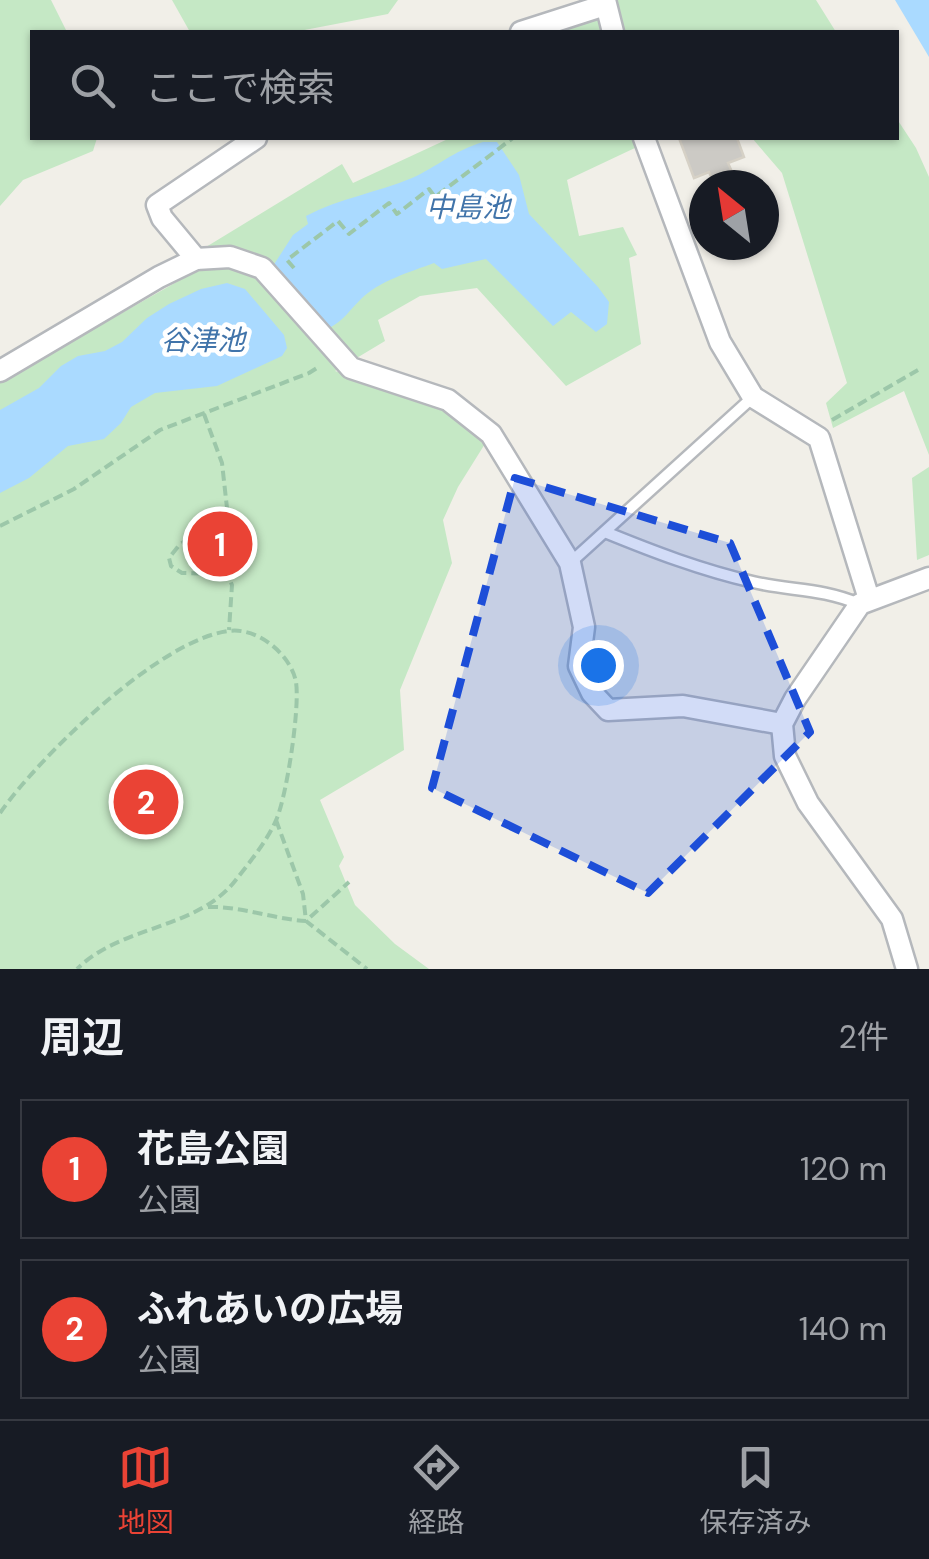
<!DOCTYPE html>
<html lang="ja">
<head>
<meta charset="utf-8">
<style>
  body { margin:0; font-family:"DM Sans","Noto Sans JP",sans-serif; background:#20242c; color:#f1f3f6 }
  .compass { position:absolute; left:689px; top:170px; width:90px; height:90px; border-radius:50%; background:#171b24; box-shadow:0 2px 8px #0004; rotate:330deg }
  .you { position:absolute; left:598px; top:665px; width:35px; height:35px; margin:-25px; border:8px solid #fff; border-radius:50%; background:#1a73e8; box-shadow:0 0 0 15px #1a73e833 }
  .badge { display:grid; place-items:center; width:65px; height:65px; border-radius:50%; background:#ea4335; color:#fff; font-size:32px; font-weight:700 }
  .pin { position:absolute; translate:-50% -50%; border:5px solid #fff; box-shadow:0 2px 10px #0006 }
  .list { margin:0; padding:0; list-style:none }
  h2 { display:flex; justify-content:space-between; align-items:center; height:130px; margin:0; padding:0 40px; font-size:42px }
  h2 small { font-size:32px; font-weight:400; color:#9ea1a6 }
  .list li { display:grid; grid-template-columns:65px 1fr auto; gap:30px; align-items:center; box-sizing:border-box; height:140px; margin:0 20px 20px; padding:0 20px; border:2px solid #363941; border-radius:0px }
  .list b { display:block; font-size:38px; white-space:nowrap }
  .list p { margin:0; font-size:32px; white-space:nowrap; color:#9ea1a6 }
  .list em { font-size:32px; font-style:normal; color:#9ea1a6 }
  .icon { flex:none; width:55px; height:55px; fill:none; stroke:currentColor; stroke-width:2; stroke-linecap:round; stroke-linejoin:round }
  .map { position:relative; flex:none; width:929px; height:969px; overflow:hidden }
  .search { position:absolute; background:#171b24; box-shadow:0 2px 8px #0004; left:30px; right:30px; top:30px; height:110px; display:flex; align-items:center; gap:25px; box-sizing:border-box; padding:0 35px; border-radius:0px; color:#9ea1a6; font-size:38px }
  .sheet { height:450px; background:#171b24 }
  nav { display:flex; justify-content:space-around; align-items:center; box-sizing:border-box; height:140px; border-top:2px solid #363941; background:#171b24; font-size:28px; color:#9ea1a6 }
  nav a { display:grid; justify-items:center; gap:5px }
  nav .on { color:#ea4335 }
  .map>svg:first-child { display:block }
  .green { fill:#c5e8c5 }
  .water { fill:#aadaff }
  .building { fill:#cccac5; stroke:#d6d1c6; stroke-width:2.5 }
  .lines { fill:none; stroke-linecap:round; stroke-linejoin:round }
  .service-casing { stroke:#b5b8bc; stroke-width:15 }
  .minor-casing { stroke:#b5b8bc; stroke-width:25 }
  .path { stroke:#9cc7a9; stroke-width:4; stroke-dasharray:10 5; stroke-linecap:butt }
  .service { stroke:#fff; stroke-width:10 }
  .minor { stroke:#fff; stroke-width:20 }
  .marked { fill:#1d4ed8; fill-opacity:0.2; stroke:#1d4ed8; stroke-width:8; stroke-dasharray:20 12; stroke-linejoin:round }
  .labels { text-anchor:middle; stroke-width:9; stroke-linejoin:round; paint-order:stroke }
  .water-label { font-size:28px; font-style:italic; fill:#4174aa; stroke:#fff }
</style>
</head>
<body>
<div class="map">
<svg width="929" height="969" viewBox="0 0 929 969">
  <rect width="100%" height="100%" fill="#f1efe8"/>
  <!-- green -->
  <g class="green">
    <path d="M0 0H51L67 32H32V138H97L93 151 23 180 0 206Z"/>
    <path d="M172 0H398L388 14 294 32H190Z"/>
    <path d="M617 0H816L836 32H539L615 4Z"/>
    <path d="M897 119 916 148 929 177V455L904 391 833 428 826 403 847 383 782 173 752 138H896Z"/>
    <path d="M450 138H634L637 147 567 180 579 236 623 227 637 255 629 258 641 344 566 386 477 288 420 296 378 320 385 341 335 371 445 406 488 439 458 487 443 520 452 563 400 690 404 750 320 800 344 857 339 866 355 905 395 944 429 969H0V382L189 275 206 247 342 164 353 183Z"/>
    <path d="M929 467V555L917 560 912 478Z"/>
  </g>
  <!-- water -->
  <g class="water">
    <path d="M895 0H929V57Z"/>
    <path d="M483 142H497L519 175 529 214 598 287 609 302 607 324 596 332 571 312 553 326 486 259 442 269 434 263C410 272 379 281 361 299 346 314 345 320 324 331L273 266 293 235 308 224 306 216C340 198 376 193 412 178 437 167 453 151 483 142Z"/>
    <path d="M227 283 245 289 284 335 287 348 282 356 217 386 155 393 131 407 121 423 104 439 68 446 29 478 0 493V410L39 388 61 366 78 356 105 351 122 342 147 318 169 304 201 289Z"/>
  </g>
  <!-- building -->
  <path class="building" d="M679 138H737L744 157 728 163 732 172 712 179 709 172 694 178Z"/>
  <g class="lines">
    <defs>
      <g id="service">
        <path d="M605 532C654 552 701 570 753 582 791 591 821 588 859 604"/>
        <path d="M570 563 753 397"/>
      </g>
      <g id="minor">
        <path d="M605 0 613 32"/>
        <path d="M521 32 605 5"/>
        <path d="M644 138 720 342 753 397 819 438 869 599"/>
        <path d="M196 259 162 218 157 205 256 138"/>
        <path d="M0 371 159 277 196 259 230 257 262 268 351 368 448 400 491 434 570 563 584 627 579 666 592 693 608 710 683 706 782 724"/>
        <path d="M907 969 892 919 808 803 785 756 782 724 795 699 860 604 929 578"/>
      </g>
    </defs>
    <!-- service casing -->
    <use href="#service" class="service-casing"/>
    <!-- minor casing -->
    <use href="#minor" class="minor-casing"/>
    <!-- path -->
    <g class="path">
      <path d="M294 268 287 260 338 221 349 234 389 203 397 214 429 189 435 197 513 138"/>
      <path d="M204 414 222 463 228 517 180 544 169 558 171 566 182 573 227 574 232 585 229 630"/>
      <path d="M832 420 918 370"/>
      <path d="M0 526 74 489 160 430 309 373 320 366"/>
      <path d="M0 813C39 757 160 639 229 631 258 627 291 655 296 682 300 708 287 793 277 818 268 840 249 863 235 881 196 930 121 925 77 969"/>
      <path d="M276 820 303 894 306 921 367 969"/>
      <path d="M208 907C242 906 272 919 306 921L349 882"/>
    </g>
    <!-- service -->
    <use href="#service" class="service"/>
    <!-- minor -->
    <use href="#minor" class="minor"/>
  </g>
  <!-- marked area -->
  <path class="marked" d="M515 478 730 543 810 732 648 893 432 788Z"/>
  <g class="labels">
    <!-- water labels -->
    <g class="water-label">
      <text x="468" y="217">中島池</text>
      <text x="203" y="350">谷津池</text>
    </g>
  </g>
</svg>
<svg class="compass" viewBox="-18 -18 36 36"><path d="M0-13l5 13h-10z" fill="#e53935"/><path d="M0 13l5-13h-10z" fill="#9ea1a6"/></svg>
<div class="you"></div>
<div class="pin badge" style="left:220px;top:544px">1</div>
<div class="pin badge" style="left:146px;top:802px">2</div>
<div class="search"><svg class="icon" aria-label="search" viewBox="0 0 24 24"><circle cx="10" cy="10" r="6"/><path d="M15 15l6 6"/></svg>ここで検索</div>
</div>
<section class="sheet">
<h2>周辺<small>2件</small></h2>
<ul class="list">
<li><span class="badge">1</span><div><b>花島公園</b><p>公園</p></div><em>120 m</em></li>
<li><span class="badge">2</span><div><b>ふれあいの広場</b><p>公園</p></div><em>140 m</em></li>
</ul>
</section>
<nav>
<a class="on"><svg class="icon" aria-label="map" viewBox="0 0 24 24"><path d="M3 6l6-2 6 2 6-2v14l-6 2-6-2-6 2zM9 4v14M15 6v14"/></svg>地図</a>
<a><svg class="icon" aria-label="directions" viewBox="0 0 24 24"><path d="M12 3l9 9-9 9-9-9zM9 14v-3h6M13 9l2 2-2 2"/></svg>経路</a>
<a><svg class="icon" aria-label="saved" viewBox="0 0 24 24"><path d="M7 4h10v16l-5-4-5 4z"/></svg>保存済み</a>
</nav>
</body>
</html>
